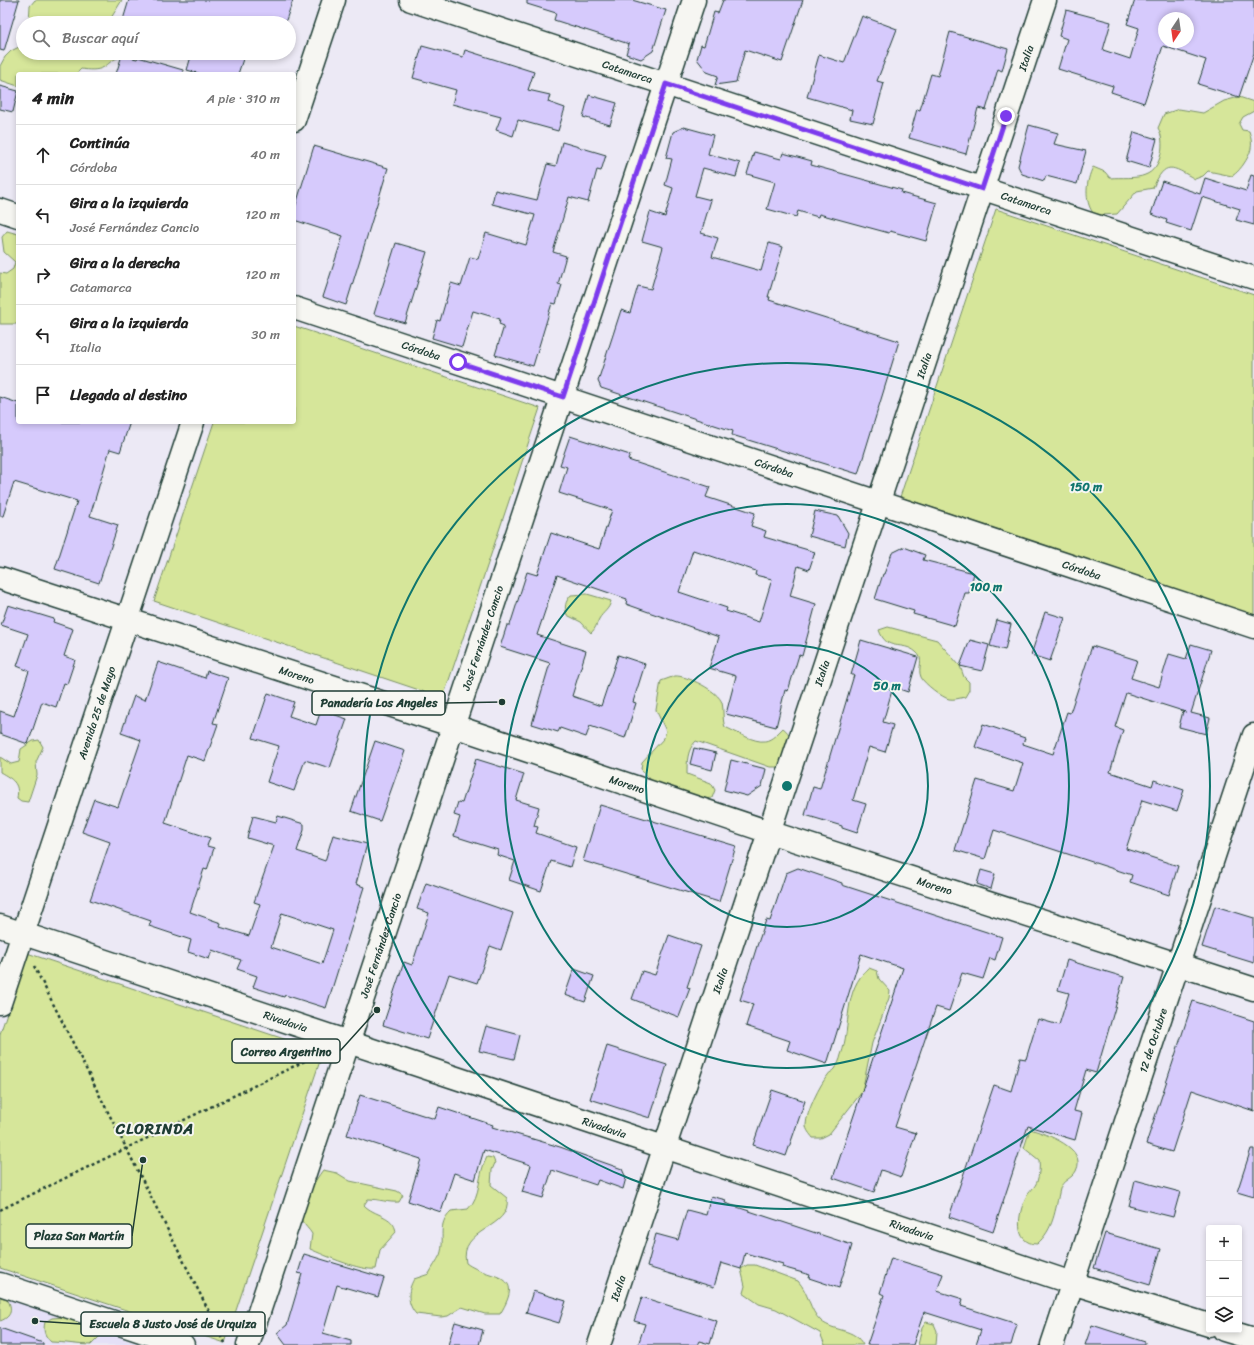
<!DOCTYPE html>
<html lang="es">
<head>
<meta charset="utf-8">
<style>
  body { margin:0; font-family:Sriracha,sans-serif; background:#f6f6f6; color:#222 }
  .controls { position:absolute; right:12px; bottom:12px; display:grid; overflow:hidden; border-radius:4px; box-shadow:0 2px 6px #0003 }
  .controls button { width:36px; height:36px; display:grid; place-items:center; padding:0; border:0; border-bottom:1px solid #e0e0e0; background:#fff; color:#222; font:20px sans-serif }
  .compass { position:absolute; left:1158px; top:12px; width:36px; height:36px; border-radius:50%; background:#fff; box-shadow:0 2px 6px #0003; rotate:193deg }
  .stop { position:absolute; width:12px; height:12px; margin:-9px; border:3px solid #7c3aed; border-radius:50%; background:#fff }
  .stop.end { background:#7c3aed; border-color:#fff; box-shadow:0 1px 4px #0008 }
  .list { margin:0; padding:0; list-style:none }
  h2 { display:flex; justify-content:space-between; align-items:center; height:52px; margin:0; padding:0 16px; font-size:17px }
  h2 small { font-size:13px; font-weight:400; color:#767676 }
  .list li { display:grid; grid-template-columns:26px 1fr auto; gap:12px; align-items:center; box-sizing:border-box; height:60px; padding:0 16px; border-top:1px solid #e0e0e0 }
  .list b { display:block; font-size:15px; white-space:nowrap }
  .list p { margin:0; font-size:13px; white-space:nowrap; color:#767676 }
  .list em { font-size:13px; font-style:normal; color:#767676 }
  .icon { flex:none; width:22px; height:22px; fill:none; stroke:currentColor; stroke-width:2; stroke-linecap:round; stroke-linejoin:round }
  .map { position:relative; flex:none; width:1254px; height:1345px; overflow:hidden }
  .search { position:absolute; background:#fff; box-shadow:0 2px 6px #0003; left:16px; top:16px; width:280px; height:44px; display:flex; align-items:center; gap:10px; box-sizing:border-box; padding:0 14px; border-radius:22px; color:#767676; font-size:15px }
  .panel { position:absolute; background:#fff; box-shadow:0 2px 6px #0003; left:16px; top:72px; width:280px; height:352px; border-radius:4px }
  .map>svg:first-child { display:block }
  .built { fill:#e5e0f7 }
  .green { fill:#d6e69a; stroke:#7a9267 }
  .building { fill:#d6cafc; stroke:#1f3d34; fill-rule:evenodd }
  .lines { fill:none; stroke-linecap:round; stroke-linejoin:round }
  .minor-casing { stroke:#1f3d34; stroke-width:25 }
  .secondary-casing { stroke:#1f3d34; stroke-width:25 }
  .path { stroke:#1f3d34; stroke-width:2.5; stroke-dasharray:3 3; stroke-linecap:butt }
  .minor { stroke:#f6f6f2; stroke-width:22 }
  .secondary { stroke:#f6f6f2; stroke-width:22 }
  .route { stroke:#7c3aed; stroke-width:5 }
  .ring { fill:none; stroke:#0f766e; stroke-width:2 }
  .labels { text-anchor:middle; stroke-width:4; stroke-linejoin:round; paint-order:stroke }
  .street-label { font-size:11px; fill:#1f3d34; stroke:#f6f6f2 }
  .district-label { font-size:15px; font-weight:bold; letter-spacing:1px; fill:#1f3d34; stroke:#f6f6f2 }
  .centre { fill:#0f766e; stroke:#f6f6f2; stroke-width:2 }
  .ring-label { font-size:12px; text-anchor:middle; font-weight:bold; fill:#0f766e; stroke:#f6f6f2; stroke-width:4; stroke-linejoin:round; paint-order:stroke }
  .leader { fill:none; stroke:#1f3d34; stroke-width:1.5 }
  .callout-dot { fill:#1f3d34; stroke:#f6f6f2; stroke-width:1.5 }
  .callout { fill:#f6f6f2; stroke:#1f3d34; stroke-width:1.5 }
  .callout-label { font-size:12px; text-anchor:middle; font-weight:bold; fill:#1f3d34 }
</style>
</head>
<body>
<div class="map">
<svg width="1254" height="1345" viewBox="0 0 1254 1345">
  <rect width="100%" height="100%" fill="#ece9f5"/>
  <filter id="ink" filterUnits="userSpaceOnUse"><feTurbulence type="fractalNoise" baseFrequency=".025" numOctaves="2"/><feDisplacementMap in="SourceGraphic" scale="8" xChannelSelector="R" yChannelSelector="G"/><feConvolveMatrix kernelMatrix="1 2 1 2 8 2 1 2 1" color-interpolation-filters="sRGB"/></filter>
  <g filter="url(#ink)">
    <!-- built -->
    <path class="built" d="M0 1296 140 1345H0Z"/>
    <!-- green -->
    <g class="green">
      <path d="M35 0H122L108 23H29L30 6Z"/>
      <path d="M23 45V53H116L118 58C111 60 109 64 104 67 98 71 88 70 81 69L76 74H18V86L0 80V66L5 57 11 51Z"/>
      <path d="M1239 97 1254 102V111L1243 117 1239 124 1242 130 1249 131C1254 146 1251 153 1243 165 1239 170 1238 172 1232 176L1208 171 1203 176 1195 179C1172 166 1165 160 1153 188L1137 191 1117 214 1101 215 1093 213C1084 200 1086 181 1093 167L1105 172 1110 178C1121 177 1136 179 1145 175 1162 169 1166 141 1158 128L1164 114 1179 109 1203 113 1224 101Z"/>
      <path d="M996 209 1254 295V615L900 497Z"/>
      <path d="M7 231 18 234V324H0V273L6 274 13 269 15 262 4 252 2 237Z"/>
      <path d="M294 326 540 408 443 698 154 601 214 422H294Z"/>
      <path d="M587 594 611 601C609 610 603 612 599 619 596 625 596 628 591 633L581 622 567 615C564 607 565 602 571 595Z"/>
      <path d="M888 627 937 640 960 666 964 677 969 682V690L965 697C960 698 954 700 949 699 943 698 923 683 921 677 917 668 925 659 916 652 902 640 887 653 879 630Z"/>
      <path d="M675 676C686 675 719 691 722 703 724 711 722 719 725 727 734 731 755 743 765 741 772 740 778 733 783 728 799 740 788 756 778 767H770L696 741C687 750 687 761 687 774L711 783 715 790 712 798C697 801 664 791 652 781 648 777 645 773 641 769L642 762 664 738 666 731 656 710 661 681Z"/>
      <path d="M39 740 43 747 36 762 37 775 28 802 21 801 17 798C20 783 12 779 0 772V757L11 764 19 762 21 749 33 741Z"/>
      <path d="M27 953 323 1052 225 1343 0 1268V1034Z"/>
      <path d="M869 968 877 971 879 979 890 991 889 998 872 1043 862 1092 829 1134 821 1138H813C810 1134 806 1130 806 1125 806 1113 820 1084 828 1075 829 1072 833 1072 835 1069 837 1066 840 1060 841 1055 852 1026 842 990 869 968Z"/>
      <path d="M1030 1129C1046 1134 1088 1148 1076 1171 1072 1179 1062 1180 1060 1189 1055 1210 1054 1229 1037 1244 1013 1244 1018 1213 1026 1197 1029 1192 1035 1187 1037 1182 1039 1175 1040 1167 1039 1160L1024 1148Z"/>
      <path d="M487 1157 493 1158 495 1163 492 1170 491 1185 507 1198C512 1230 458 1227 466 1263 490 1281 527 1270 500 1314H485L462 1307 448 1316 441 1317 416 1314C407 1304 407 1291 414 1279L429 1274C432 1268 437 1261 440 1255 446 1238 436 1225 451 1211L468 1209C482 1195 477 1175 487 1157Z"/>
      <path d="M323 1170 337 1173 350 1181 397 1191 403 1195 399 1202C388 1203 379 1199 368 1199L364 1205C374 1216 394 1215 396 1232L380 1250 376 1269C360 1271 326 1256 310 1249L312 1234C309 1229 305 1226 302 1221 296 1210 316 1179 323 1170Z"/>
      <path d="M747 1265H755L798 1281C809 1293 809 1310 821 1321 834 1332 855 1328 863 1345H825L820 1333 776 1309 759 1304 743 1293 745 1286 741 1269Z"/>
      <path d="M0 1297 7 1299C13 1308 12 1317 0 1321Z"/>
      <path d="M77 1316 100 1326 101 1335 91 1345C77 1345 65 1342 51 1342 44 1335 43 1331 45 1322L52 1318Z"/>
      <path d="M926 1322 934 1324 937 1331 936 1345H918L922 1328Z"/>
    </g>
    <!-- building -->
    <g class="building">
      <path d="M0 0H19L4 51 0 50Z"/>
      <path d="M129 0H293L285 23H185L161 18 159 23H122Z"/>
      <path d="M527 0H632L666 10 653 51 641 59 626 54 629 44 554 20 556 13 527 4Z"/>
      <path d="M723 0H803L782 62 745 50 736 82 715 85 718 76 707 72 697 59 701 45 704 46 714 12 718 13Z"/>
      <path d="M1135 0H1254V53L1239 97 1198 84 1206 60 1163 46 1144 103 1111 92 1113 86 1058 69 1067 39 1059 36 1066 10 1111 22 1103 50 1130 59 1139 28 1127 24ZM1164 18H1188V42H1164Z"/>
      <path d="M862 16 897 29 877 81 884 83 873 124 850 119 852 110 807 97 819 55 844 63Z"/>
      <path d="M950 32 1008 49 1002 71 998 69 986 110 978 108 966 154 909 138 917 109 920 110 931 74 938 76Z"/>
      <path d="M422 46 463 57 465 50 534 72 528 90 550 95 548 102 565 108 558 131 518 120 513 136 496 130 501 117 452 104 456 90 413 78Z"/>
      <path d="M192 53H245L238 74H201L187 70Z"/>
      <path d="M122 55 137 59 138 57 183 70V74H116Z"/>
      <path d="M0 86 18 91 13 112 0 109Z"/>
      <path d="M589 95 617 103 610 125 583 117Z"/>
      <path d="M1029 125 1058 133 1054 144 1086 151 1077 184 1046 176 1044 181 1022 174 1018 166Z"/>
      <path d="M684 127 713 135 708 154 740 163 736 177 703 168 695 196 711 200 701 233 718 238 712 257 761 271 769 243 783 247 768 297H770L769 300 899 341 858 474 732 435 733 431 601 388 598 381 621 310 630 313 638 286 651 289 663 247 642 241 650 212 665 217 673 188 665 185 672 159 666 158 673 132Z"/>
      <path d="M1134 132 1157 139 1149 168 1126 161Z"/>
      <path d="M562 142 606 155 601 171 597 170 588 202 569 197 553 252 566 256 558 284 562 285 556 304 552 303 533 366 495 355 504 326 499 324 500 319 473 311 462 347 432 338 437 320 440 321 451 283 461 286 470 257 478 259 486 233 526 245 535 215 492 204 495 190 537 200 547 164 556 166Z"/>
      <path d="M314 146 388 168 346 305 323 297 343 236 294 220V211Z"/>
      <path d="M754 152 781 159 783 153 812 161 811 165 902 190 901 193 937 203 926 241 890 231 889 233 819 214 818 217 798 211 796 217 767 209 775 182 747 174Z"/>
      <path d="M1251 175 1254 176V225L1236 220 1240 209 1202 197 1191 231 1166 223 1167 220 1151 214 1162 181 1200 194 1205 178 1246 191Z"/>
      <path d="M396 243 427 252 405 323 374 314Z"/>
      <path d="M0 397 18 403V422H130L120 452 110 449 90 516 118 525 99 583 55 569 77 501 14 482 3 516H0Z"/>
      <path d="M570 436 630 455 628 460 710 487 706 497 755 513 751 526 766 531 764 537 815 552 809 570 798 566 790 596 816 604 802 656 799 655 788 691 785 690 776 727 726 714 736 676 709 668 719 637 626 604 627 599 557 575 537 635 586 651 572 696 601 706 618 655 645 664 633 702 636 703 625 738 590 726 586 737 560 728 558 732 532 724 550 663 500 647 507 625H510L527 572 537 575 551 533 599 549 612 510 559 493 567 467 560 465ZM693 550 756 571 755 575 772 579 759 622 726 611 727 608 679 592Z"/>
      <path d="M815 511 838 516 848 533 845 546 809 536Z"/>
      <path d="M904 547 925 555 923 560 974 573 969 593H965L955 626 913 614 914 611 875 599 883 574H884L892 553Z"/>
      <path d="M8 605 54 619 53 622 73 629 64 656 75 660 67 684 64 683 56 707 42 702 28 744 0 734V711L14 716 29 671 17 666 28 634 1 625Z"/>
      <path d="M1045 612 1065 618 1050 661 1031 655Z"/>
      <path d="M997 620 1011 624 1005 650 990 646Z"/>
      <path d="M861 640 918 657 908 692 893 687 883 722 893 725 885 752 869 747 853 800 866 804 857 833 842 828V826L805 815 813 787 820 789 854 675H851Z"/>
      <path d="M970 640 989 645 982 671 960 666Z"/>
      <path d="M1191 644 1211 650 1191 713 1210 718 1206 734 1179 727 1183 711 1186 712 1126 693 1115 727 1123 730 1110 772 1152 786 1154 780 1184 790 1177 811 1142 800 1126 849 1178 866 1169 895 1130 882 1132 875 994 830 985 859 955 850 977 780 1014 791 1023 763 975 747 983 724 1025 738 1023 744 1053 754 1067 712 1070 713 1092 646 1137 660 1131 678 1159 687 1169 654 1186 659Z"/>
      <path d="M158 662 205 678 207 671 228 678 213 723 218 724 205 761 187 755 165 823 210 838 207 846 214 848 207 870 204 869 190 912 221 923 220 927 249 936 260 904 254 902 274 846 247 838 253 816 276 822 278 816 304 824V830L297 851 325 861 333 835 367 844 356 884 364 887 326 1008 285 995 284 997 253 987 257 976 237 969 241 960 212 950 209 959 188 952 191 940 149 926 151 921 90 900 110 842 82 832 94 799 118 807 141 740 121 733 134 696 145 700ZM282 913 333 930 322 964 271 947Z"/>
      <path d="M268 693 294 702 289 716 316 725 321 710 347 719 330 768 305 760 294 791 267 782 279 746 253 738Z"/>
      <path d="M375 741 405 751 380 821 351 811Z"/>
      <path d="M694 748 716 753 712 770 690 764Z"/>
      <path d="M476 759 524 774 516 800 539 807 534 826 538 827 536 833 576 847 570 867 551 861 541 891 509 880 515 861 497 855 498 850 454 836 460 817 454 815 458 802 462 803Z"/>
      <path d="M731 760 766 769 762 786 747 796 724 790Z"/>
      <path d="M600 805 736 846 719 902 583 861Z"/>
      <path d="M798 868 842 883V885L1002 937 995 960 990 958 983 979 962 973 949 1011 936 1007 895 1127 916 1133 901 1177 881 1170 874 1192 833 1178 903 968 861 954 827 1064 787 1050 790 1041 746 1026 753 1004 740 1000 757 946 766 920 770 921 786 873Z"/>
      <path d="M981 870 995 874 991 889 977 884Z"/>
      <path d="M426 883 513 913 501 950 490 946 477 983 449 974 427 1039 383 1025 404 962 412 965 429 913 417 909Z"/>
      <path d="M1215 906 1254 918V963L1202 947Z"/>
      <path d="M669 935 701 946 687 987 690 988 679 1017 632 999 642 971 655 975Z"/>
      <path d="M1067 960 1124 977 1096 1073 1086 1070 1074 1111 1082 1113 1075 1140 1028 1126 993 1232 949 1217 994 1085 1011 1091 1020 1058 1026 1059 1038 1019 1059 1025 1069 993 1058 990Z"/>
      <path d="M574 969 594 976 585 1002 565 995Z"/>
      <path d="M1193 1001 1254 1021V1111L1192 1090 1172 1152 1146 1144Z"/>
      <path d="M486 1026 520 1035 514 1059 479 1051Z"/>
      <path d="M607 1046 667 1065 650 1118 590 1099Z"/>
      <path d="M772 1090 805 1101 786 1156 753 1145Z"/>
      <path d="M360 1095 435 1119 439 1107 493 1125 492 1127 560 1147 622 1169 626 1178 623 1189 598 1180 596 1185 552 1170 543 1198 522 1192 531 1165 484 1150 475 1180 454 1173 441 1212 408 1201 421 1159 347 1135Z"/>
      <path d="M1251 1149H1254V1197L1237 1192Z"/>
      <path d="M1135 1180 1180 1192 1173 1217 1129 1206Z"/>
      <path d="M711 1196 726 1200 725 1203 852 1245 839 1288 809 1278 810 1275 782 1267 783 1264 745 1253 741 1269 721 1263 714 1287 647 1267 656 1234 678 1240 687 1210 706 1215Z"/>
      <path d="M1105 1233 1161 1249 1150 1285 1094 1268Z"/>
      <path d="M304 1254 384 1278 378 1297 337 1285 323 1333 351 1341V1345H286L277 1333 287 1325 302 1274 298 1273Z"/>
      <path d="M891 1258 943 1274 937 1291 963 1299 961 1306 1017 1324 1011 1345H976L981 1330 924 1312 913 1345H867L884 1295 880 1293Z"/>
      <path d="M533 1291 566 1301 559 1323 526 1313Z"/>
      <path d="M642 1297 717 1321 710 1344 699 1341 697 1345H638L645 1324 634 1321Z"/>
      <path d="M455 1322 483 1330 479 1345H448Z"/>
      <path d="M1092 1325 1145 1342V1345H1085Z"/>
      <path d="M0 1328 43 1343V1345H0Z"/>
    </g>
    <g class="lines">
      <defs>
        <g id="minor">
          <path id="s1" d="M411 0 1254 278"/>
          <path d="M0 210 18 216"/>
          <path id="s2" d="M294 308 1254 627"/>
          <path id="s3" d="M0 578 454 726 769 832 1254 989"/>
          <path id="s4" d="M0 926 1072 1283 1209 1325"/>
          <path d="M0 1284 183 1345"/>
          <path d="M1224 1330 1254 1339"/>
          <path id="s5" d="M248 1345 694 0"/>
          <path id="s6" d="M599 1345 1045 0"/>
          <path id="s7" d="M1052 1345 1254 735"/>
        </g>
        <g id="secondary">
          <path d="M294 120 334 0"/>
          <path id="s8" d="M0 1003 193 422"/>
        </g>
      </defs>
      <!-- minor casing -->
      <use href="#minor" class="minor-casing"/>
      <!-- secondary casing -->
      <use href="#secondary" class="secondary-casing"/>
      <!-- path -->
      <g class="path">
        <path d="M34 966 225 1343"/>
        <path d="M0 1210 319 1054"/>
      </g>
      <!-- minor -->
      <use href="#minor" class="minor"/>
      <!-- secondary -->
      <use href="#secondary" class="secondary"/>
    </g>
  </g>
  <g class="lines" filter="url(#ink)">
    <!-- route -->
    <path class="route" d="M458 362 563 397 666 84 982 189 1006 116"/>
  </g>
  <!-- distance rings -->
  <g class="ring">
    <circle cx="787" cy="786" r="141"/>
    <circle cx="787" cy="786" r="282"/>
    <circle cx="787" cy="786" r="423"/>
  </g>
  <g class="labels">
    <!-- street labels -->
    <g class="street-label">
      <text dy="4" stroke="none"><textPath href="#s6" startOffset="1356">Italia</textPath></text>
      <text dy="4" stroke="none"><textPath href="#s1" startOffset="228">Catamarca</textPath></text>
      <text dy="4" stroke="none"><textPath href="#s1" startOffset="648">Catamarca</textPath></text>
      <text dy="4" stroke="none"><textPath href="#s2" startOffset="134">Córdoba</textPath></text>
      <text dy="4" stroke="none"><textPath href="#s6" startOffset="1032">Italia</textPath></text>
      <text dy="4" stroke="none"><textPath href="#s2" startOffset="506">Córdoba</textPath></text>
      <text dy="4" stroke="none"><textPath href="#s2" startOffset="830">Córdoba</textPath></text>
      <text dy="4" stroke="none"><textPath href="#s5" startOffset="745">José Fernández Cancio</textPath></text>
      <text dy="4" stroke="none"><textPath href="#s6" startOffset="708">Italia</textPath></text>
      <text dy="4" stroke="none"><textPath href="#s3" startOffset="312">Moreno</textPath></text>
      <text dy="4" stroke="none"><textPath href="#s8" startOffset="306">Avenida 25 de Mayo</textPath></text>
      <text dy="4" stroke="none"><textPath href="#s3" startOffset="660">Moreno</textPath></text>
      <text dy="4" stroke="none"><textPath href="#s3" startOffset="984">Moreno</textPath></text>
      <text dy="4" stroke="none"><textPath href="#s5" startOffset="421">José Fernández Cancio</textPath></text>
      <text dy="4" stroke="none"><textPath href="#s6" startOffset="384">Italia</textPath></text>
      <text dy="4" stroke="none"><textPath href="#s4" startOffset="301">Rivadavia</textPath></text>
      <text dy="4" stroke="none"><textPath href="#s7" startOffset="321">12 de Octubre</textPath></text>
      <text dy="4" stroke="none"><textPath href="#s4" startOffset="637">Rivadavia</textPath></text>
      <text dy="4" stroke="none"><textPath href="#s4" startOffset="961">Rivadavia</textPath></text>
      <text dy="4" stroke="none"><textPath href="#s6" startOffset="60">Italia</textPath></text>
    </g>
    <!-- district labels -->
    <g class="district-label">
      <text x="155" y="1134">CLORINDA</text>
    </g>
  </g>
  <circle cx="787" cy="786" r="6" class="centre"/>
  <g class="ring-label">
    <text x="1086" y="491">150 m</text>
    <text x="986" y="591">100 m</text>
    <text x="887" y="690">50 m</text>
  </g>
  <!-- callouts -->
  <path class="leader" d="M502 702L445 703M377 1010L340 1051M143 1160L132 1236M35 1321L81 1324"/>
  <g class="callout-dot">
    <circle cx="502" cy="702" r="4"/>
    <circle cx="377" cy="1010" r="4"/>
    <circle cx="143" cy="1160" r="4"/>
    <circle cx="35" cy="1321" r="4"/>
  </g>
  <g class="callout">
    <rect x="312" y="691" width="133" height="24" rx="4"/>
    <rect x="232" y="1039" width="108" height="24" rx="4"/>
    <rect x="26" y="1224" width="106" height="24" rx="4"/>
    <rect x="81" y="1312" width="184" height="24" rx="4"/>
  </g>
  <g class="callout-label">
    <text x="379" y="707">Panadería Los Angeles</text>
    <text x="286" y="1056">Correo Argentino</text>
    <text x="79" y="1240">Plaza San Martín</text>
    <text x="173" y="1328">Escuela 8 Justo José de Urquiza</text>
  </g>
</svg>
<div class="controls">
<button>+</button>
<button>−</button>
<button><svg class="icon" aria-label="layers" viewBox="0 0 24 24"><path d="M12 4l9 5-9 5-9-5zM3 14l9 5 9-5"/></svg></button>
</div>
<svg class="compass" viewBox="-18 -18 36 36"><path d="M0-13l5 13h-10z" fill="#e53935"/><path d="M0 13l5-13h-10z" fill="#767676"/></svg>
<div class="stop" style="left:458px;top:362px"></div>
<div class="stop end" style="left:1006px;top:116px"></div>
<div class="search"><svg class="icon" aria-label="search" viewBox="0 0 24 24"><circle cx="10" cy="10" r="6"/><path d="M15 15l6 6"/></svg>Buscar aquí</div>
<section class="panel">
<h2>4 min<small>A pie · 310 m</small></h2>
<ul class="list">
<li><svg class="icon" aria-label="ahead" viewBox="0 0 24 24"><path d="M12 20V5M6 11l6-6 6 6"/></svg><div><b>Continúa</b><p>Córdoba</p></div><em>40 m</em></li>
<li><svg class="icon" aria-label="left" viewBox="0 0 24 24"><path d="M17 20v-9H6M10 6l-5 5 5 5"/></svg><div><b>Gira a la izquierda</b><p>José Fernández Cancio</p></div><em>120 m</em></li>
<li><svg class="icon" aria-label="right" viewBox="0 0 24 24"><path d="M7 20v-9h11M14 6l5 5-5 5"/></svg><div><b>Gira a la derecha</b><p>Catamarca</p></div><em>120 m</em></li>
<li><svg class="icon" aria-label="left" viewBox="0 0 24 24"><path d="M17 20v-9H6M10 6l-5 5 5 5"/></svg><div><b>Gira a la izquierda</b><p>Italia</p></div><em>30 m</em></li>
<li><svg class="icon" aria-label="arrive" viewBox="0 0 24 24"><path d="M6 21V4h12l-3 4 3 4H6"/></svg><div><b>Llegada al destino</b></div></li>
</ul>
</section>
</div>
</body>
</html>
